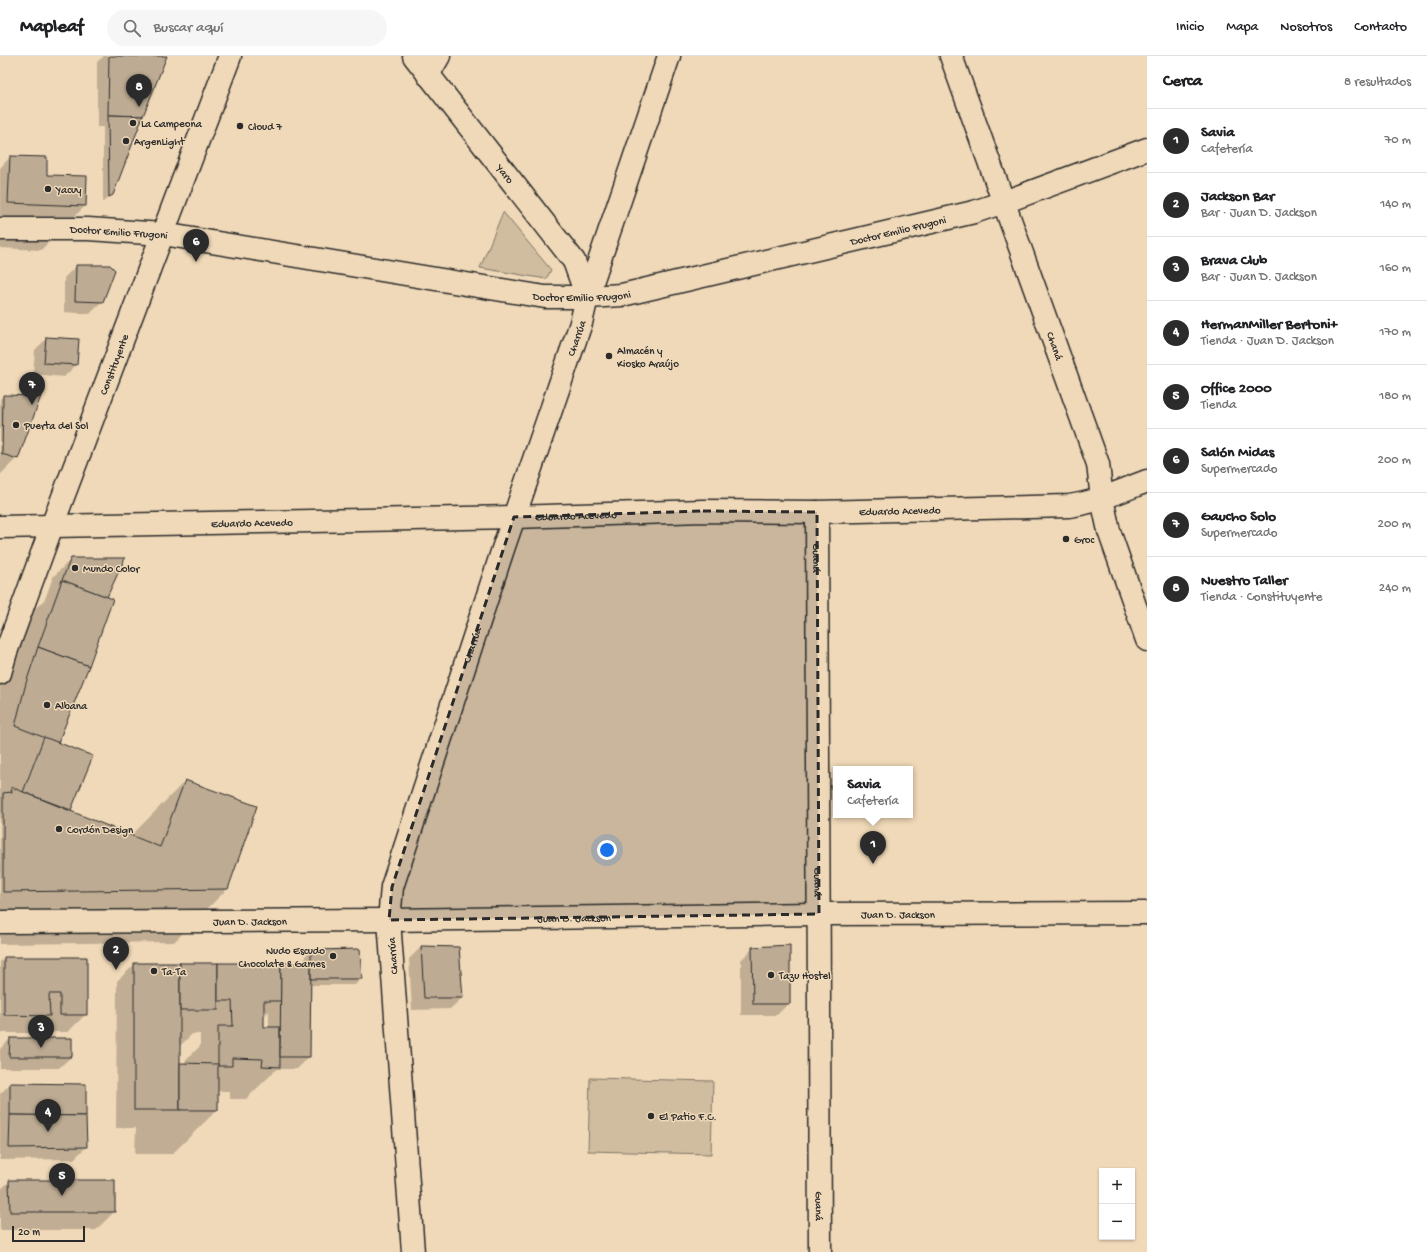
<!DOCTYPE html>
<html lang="es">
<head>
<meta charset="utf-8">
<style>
  body { margin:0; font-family:"Gochi Hand",sans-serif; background:#f6f6f6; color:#202124 }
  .controls { position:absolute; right:12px; bottom:12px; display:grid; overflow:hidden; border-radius:0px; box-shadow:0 1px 3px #0004 }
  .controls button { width:36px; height:36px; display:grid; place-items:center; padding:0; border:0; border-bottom:1px solid #e0e0e0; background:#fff; color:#202124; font:20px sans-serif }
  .scale { position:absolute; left:12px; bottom:10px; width:73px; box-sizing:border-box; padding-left:4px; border:2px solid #2b2b2b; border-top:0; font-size:11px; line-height:14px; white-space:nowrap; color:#2b2b2b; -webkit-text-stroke:3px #f0d9b8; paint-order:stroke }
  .you { position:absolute; left:607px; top:794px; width:14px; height:14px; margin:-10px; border:3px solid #fff; border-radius:50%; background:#1a73e8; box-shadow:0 0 0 6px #1a73e833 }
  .badge { display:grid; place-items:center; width:26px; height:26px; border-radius:50%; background:#2b2b2b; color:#fff; font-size:13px; font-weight:700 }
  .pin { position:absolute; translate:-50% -33px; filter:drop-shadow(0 1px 2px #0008) }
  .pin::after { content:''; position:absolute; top:21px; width:14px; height:12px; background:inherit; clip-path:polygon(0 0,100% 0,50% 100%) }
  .popup { position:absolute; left:833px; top:710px; width:80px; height:52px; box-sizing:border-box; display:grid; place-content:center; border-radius:0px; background:#fff; filter:drop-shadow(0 1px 3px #0005); font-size:13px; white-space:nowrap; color:#757577 }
  .popup b { font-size:15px; color:#202124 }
  .popup::after { content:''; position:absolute; left:50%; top:100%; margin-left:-8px; border:8px solid transparent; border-top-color:#fff }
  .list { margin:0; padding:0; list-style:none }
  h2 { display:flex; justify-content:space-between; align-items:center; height:52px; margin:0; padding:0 16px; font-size:17px }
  h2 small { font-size:13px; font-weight:400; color:#757577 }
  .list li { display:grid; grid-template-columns:26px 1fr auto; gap:12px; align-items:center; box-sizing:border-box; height:64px; padding:0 16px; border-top:1px solid #e0e0e0 }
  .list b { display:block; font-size:15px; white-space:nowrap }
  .list p { margin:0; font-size:13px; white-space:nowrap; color:#757577 }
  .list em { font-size:13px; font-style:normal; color:#757577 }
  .icon { flex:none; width:22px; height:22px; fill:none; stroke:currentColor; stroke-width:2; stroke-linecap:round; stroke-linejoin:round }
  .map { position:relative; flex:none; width:1147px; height:1196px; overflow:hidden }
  header { display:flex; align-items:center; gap:24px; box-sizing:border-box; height:56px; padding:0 20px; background:#fff; border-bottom:1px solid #e0e0e0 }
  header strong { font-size:19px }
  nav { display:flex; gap:22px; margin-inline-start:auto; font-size:14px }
  .search { width:280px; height:36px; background:#f6f6f6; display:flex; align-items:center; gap:10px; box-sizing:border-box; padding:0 14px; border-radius:22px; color:#757577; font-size:15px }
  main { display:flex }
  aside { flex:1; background:#fff }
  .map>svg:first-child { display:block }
  .green { fill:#d0bda0; stroke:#7e7466 }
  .shadow { fill:#0003; fill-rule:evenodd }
  .building { fill:#bdab93; stroke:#2b2b2b }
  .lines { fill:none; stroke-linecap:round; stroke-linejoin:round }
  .minor-casing { stroke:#2b2b2b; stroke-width:25 }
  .tertiary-casing { stroke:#2b2b2b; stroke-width:25 }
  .minor { stroke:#f0d9b8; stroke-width:22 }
  .tertiary { stroke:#f0d9b8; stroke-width:22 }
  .marked { fill:#2b2b2b; fill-opacity:0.2; stroke:#2b2b2b; stroke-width:3; stroke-dasharray:8 5; stroke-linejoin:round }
  .poi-dot { fill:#2b2b2b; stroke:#f0d9b8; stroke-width:1.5 }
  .labels { text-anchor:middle; stroke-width:3; stroke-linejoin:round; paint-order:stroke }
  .poi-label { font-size:11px; fill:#2b2b2b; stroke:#f0d9b8; text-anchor:start }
  .street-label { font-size:11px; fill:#2b2b2b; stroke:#f0d9b8 }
</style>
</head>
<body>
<header>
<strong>Mapleaf</strong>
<div class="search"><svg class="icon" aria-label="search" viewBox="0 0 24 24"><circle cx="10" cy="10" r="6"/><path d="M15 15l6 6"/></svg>Buscar aquí</div>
<nav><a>Inicio</a><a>Mapa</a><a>Nosotros</a><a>Contacto</a></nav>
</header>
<main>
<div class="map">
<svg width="1147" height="1196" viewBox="0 0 1147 1196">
  <rect width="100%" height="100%" fill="#f0d9b8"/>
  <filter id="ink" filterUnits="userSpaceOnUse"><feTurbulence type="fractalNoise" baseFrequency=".025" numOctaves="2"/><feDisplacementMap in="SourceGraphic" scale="8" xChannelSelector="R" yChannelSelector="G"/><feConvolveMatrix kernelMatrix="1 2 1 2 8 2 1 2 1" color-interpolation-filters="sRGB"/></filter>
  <g filter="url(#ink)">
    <!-- green -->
    <g class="green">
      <path d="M503 156 551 214 546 223 480 212Z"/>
      <path d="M590 1022 713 1025 711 1098 588 1095Z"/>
    </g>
    <!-- shadow -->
    <g class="shadow">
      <path d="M104 0H166L112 139 103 146V71H97V6Z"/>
      <path d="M10 101 46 120 85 150 41 194 0 192V112Z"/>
      <path d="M76 210H110L102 245 90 258 64 256V222Z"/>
      <path d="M47 282 76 309 64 321 33 318 35 294Z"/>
      <path d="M3 340 40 341 17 402 0 419V343Z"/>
      <path d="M71 503 106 542 57 687 91 700 70 755 131 780 185 725 228 832 174 886 0 888V620L18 570 45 543 53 521Z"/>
      <path d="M421 891 462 942 450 953 412 954 409 903Z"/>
      <path d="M753 892 789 947 777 959H741V904Z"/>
      <path d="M359 894 361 923 355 929H310L309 1001 297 1013H277L246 1043H230V1035H217V1054L172 1098H135L136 1072H116L117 925 135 908H305V900L311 895ZM269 955V972H263V961ZM192 978H200V990L185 1005V1008L179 1010V991Z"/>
      <path d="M4 902H86V958L68 976H42V965L31 977H0V906Z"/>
      <path d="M10 983 71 1001 59 1012H0V993Z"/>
      <path d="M10 1028 86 1091 74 1103 0 1104V1038Z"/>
      <path d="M10 1125 114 1156 96 1174H0V1134Z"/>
    </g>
    <!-- building -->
    <g class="building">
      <path d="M109 0H167L143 60 108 59Z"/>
      <path d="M108 59 143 60 113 139 109 141Z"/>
      <path d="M10 100 47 101V119L87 120 86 150 8 147Z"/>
      <path d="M76 209H110L115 214 103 246 75 245Z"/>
      <path d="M46 281 79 283 77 309 44 307Z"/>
      <path d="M3 339 41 340 18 403 2 398Z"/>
      <path d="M71 502H125L107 541 62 524Z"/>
      <path d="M62 524 113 543 89 610 38 591Z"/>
      <path d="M38 591 89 610 58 687 15 670 26 627Z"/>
      <path d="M44 681 93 700 71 754 23 736Z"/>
      <path d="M185 724 257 750 228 833 3 836V737L12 736 11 731 160 791Z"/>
      <path d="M790 889V948H753L752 891Z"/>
      <path d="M421 890 459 891 463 942H424Z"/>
      <path d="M360 893 362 923H311V894Z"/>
      <path d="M4 901H87V959H60V938H49L50 960 4 959Z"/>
      <rect x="134" y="907" width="46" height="147"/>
      <rect x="180" y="907" width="38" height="47"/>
      <path d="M218 907H281V945H264V971H280V1011L262 1010 263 1003 232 1002V1010H218V970H233L232 945H218Z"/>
      <path d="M281 907H311L310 1001H280Z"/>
      <path d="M10 982H72V1001H9Z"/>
      <path d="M180 1007 218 1008V1054H180Z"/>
      <path d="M10 1027 86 1028V1060L10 1059Z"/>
      <path d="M10 1059 86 1060 87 1091 9 1092Z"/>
      <path d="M9 1124H115V1156H10Z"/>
    </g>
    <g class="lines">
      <defs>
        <g id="minor">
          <path id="s1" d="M414 0 574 205 587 241"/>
          <path id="s2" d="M951 0 1098 408 1102 443 1109 475 1147 584"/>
          <path d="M428 19 439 0"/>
          <path id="s3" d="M0 173H88L163 178 545 241H587L622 239 974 156 1004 146 1147 93"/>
          <path id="s4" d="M817 456 820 1196"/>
          <path id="s5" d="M413 1196 389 864 392 831 503 493 581 267 587 241 669 0"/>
        </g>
        <g id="tertiary">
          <path id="s6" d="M0 471 514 461 703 455 817 456 1069 450C1097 446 1121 435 1147 425"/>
          <path id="s7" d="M0 617 6 596 52 470 230 0"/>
          <path id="s8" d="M0 866 389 864 819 858 1147 857"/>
        </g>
      </defs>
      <!-- minor casing -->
      <use href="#minor" class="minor-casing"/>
      <!-- tertiary casing -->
      <use href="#tertiary" class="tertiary-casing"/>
      <!-- minor -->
      <use href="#minor" class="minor"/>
      <!-- tertiary -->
      <use href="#tertiary" class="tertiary"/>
    </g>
  </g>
  <!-- marked area -->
  <path class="marked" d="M703 455 817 456 819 858 389 864 392 831 514 461Z"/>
  <!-- markers -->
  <g class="poi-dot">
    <circle cx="133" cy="67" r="4"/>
    <circle cx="240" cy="70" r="4"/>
    <circle cx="126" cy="85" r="4"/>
    <circle cx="48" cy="133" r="4"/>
    <circle cx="609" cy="300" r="4"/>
    <circle cx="16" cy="369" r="4"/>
    <circle cx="1066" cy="483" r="4"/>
    <circle cx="75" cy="512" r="4"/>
    <circle cx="47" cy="649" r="4"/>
    <circle cx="59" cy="773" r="4"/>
    <circle cx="333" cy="900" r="4"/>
    <circle cx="154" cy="915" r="4"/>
    <circle cx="771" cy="919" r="4"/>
    <circle cx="651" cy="1060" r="4"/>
  </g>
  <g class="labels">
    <!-- poi labels -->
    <g class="poi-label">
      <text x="141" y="71">La Campeona</text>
      <text x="248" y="74">Cloud 7</text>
      <text x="134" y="89">ArgenLight</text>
      <text x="56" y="137">Yacuy</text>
      <text x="617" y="298">Almacén y<tspan x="617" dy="13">Kiosko Araújo</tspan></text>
      <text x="24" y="373">Puerta del Sol</text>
      <text x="1074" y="487">Groc</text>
      <text x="83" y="516">Mundo Color</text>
      <text x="55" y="653">Albana</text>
      <text x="67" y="777">Cordón Design</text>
      <text x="325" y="898" text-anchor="end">Nudo Escudo<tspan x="325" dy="13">Chocolate &amp; Games</tspan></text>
      <text x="162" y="919">Ta-Ta</text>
      <text x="779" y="923">Tazu Hostel</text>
      <text x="659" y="1064">El Patio F.C.</text>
    </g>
    <!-- street labels -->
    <g class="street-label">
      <text dy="4" stroke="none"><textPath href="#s1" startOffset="149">Yaro</textPath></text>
      <text dy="4" stroke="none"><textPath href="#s3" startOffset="911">Doctor Emilio Frugoni</textPath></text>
      <text dy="4" stroke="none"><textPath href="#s3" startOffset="119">Doctor Emilio Frugoni</textPath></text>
      <text dy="4" stroke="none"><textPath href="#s3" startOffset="587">Doctor Emilio Frugoni</textPath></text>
      <text dy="4" stroke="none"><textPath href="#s5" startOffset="945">Charrúa</textPath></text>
      <text dy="4" stroke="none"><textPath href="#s2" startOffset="308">Chaná</textPath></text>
      <text dy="4" stroke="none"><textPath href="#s7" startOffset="329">Constituyente</textPath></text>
      <text dy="4" stroke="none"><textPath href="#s6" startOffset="900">Eduardo Acevedo</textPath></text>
      <text dy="4" stroke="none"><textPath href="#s6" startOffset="576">Eduardo Acevedo</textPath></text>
      <text dy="4" stroke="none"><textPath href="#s6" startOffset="252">Eduardo Acevedo</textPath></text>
      <text dy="4" stroke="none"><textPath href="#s4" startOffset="46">Guaná</textPath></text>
      <text dy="4" stroke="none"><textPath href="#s5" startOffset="621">Charrúa</textPath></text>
      <text dy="4" stroke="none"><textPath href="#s4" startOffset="370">Guaná</textPath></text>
      <text dy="4" stroke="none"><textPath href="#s8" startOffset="898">Juan D. Jackson</textPath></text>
      <text dy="4" stroke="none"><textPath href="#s8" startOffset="574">Juan D. Jackson</textPath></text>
      <text dy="4" stroke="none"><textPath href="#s8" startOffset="250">Juan D. Jackson</textPath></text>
      <text transform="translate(392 900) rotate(-95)" y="4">Charrúa</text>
      <text dy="4" stroke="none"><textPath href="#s4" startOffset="694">Guaná</textPath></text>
    </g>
  </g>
</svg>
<div class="controls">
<button>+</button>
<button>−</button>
</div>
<div class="scale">20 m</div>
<div class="you"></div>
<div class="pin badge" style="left:873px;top:808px">1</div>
<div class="popup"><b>Savia</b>Cafetería</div>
<div class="pin badge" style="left:116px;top:914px">2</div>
<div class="pin badge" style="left:41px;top:992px">3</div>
<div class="pin badge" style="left:48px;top:1076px">4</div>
<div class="pin badge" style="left:62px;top:1140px">5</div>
<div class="pin badge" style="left:196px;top:206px">6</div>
<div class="pin badge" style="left:32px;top:349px">7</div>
<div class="pin badge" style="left:139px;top:51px">8</div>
</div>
<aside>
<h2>Cerca<small>8 resultados</small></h2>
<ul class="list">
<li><span class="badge">1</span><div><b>Savia</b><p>Cafetería</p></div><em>70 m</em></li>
<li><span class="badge">2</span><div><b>Jackson Bar</b><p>Bar · Juan D. Jackson</p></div><em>140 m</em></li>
<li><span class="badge">3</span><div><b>Brava Club</b><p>Bar · Juan D. Jackson</p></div><em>160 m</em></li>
<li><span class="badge">4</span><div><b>HermanMiller Bertoni+</b><p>Tienda · Juan D. Jackson</p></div><em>170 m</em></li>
<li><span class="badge">5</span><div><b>Office 2000</b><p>Tienda</p></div><em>180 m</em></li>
<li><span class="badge">6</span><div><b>Salón Midas</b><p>Supermercado</p></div><em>200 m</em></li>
<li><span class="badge">7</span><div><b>Gaucho Solo</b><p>Supermercado</p></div><em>200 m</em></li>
<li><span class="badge">8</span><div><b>Nuestro Taller</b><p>Tienda · Constituyente</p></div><em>240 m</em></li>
</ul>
</aside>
</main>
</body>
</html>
